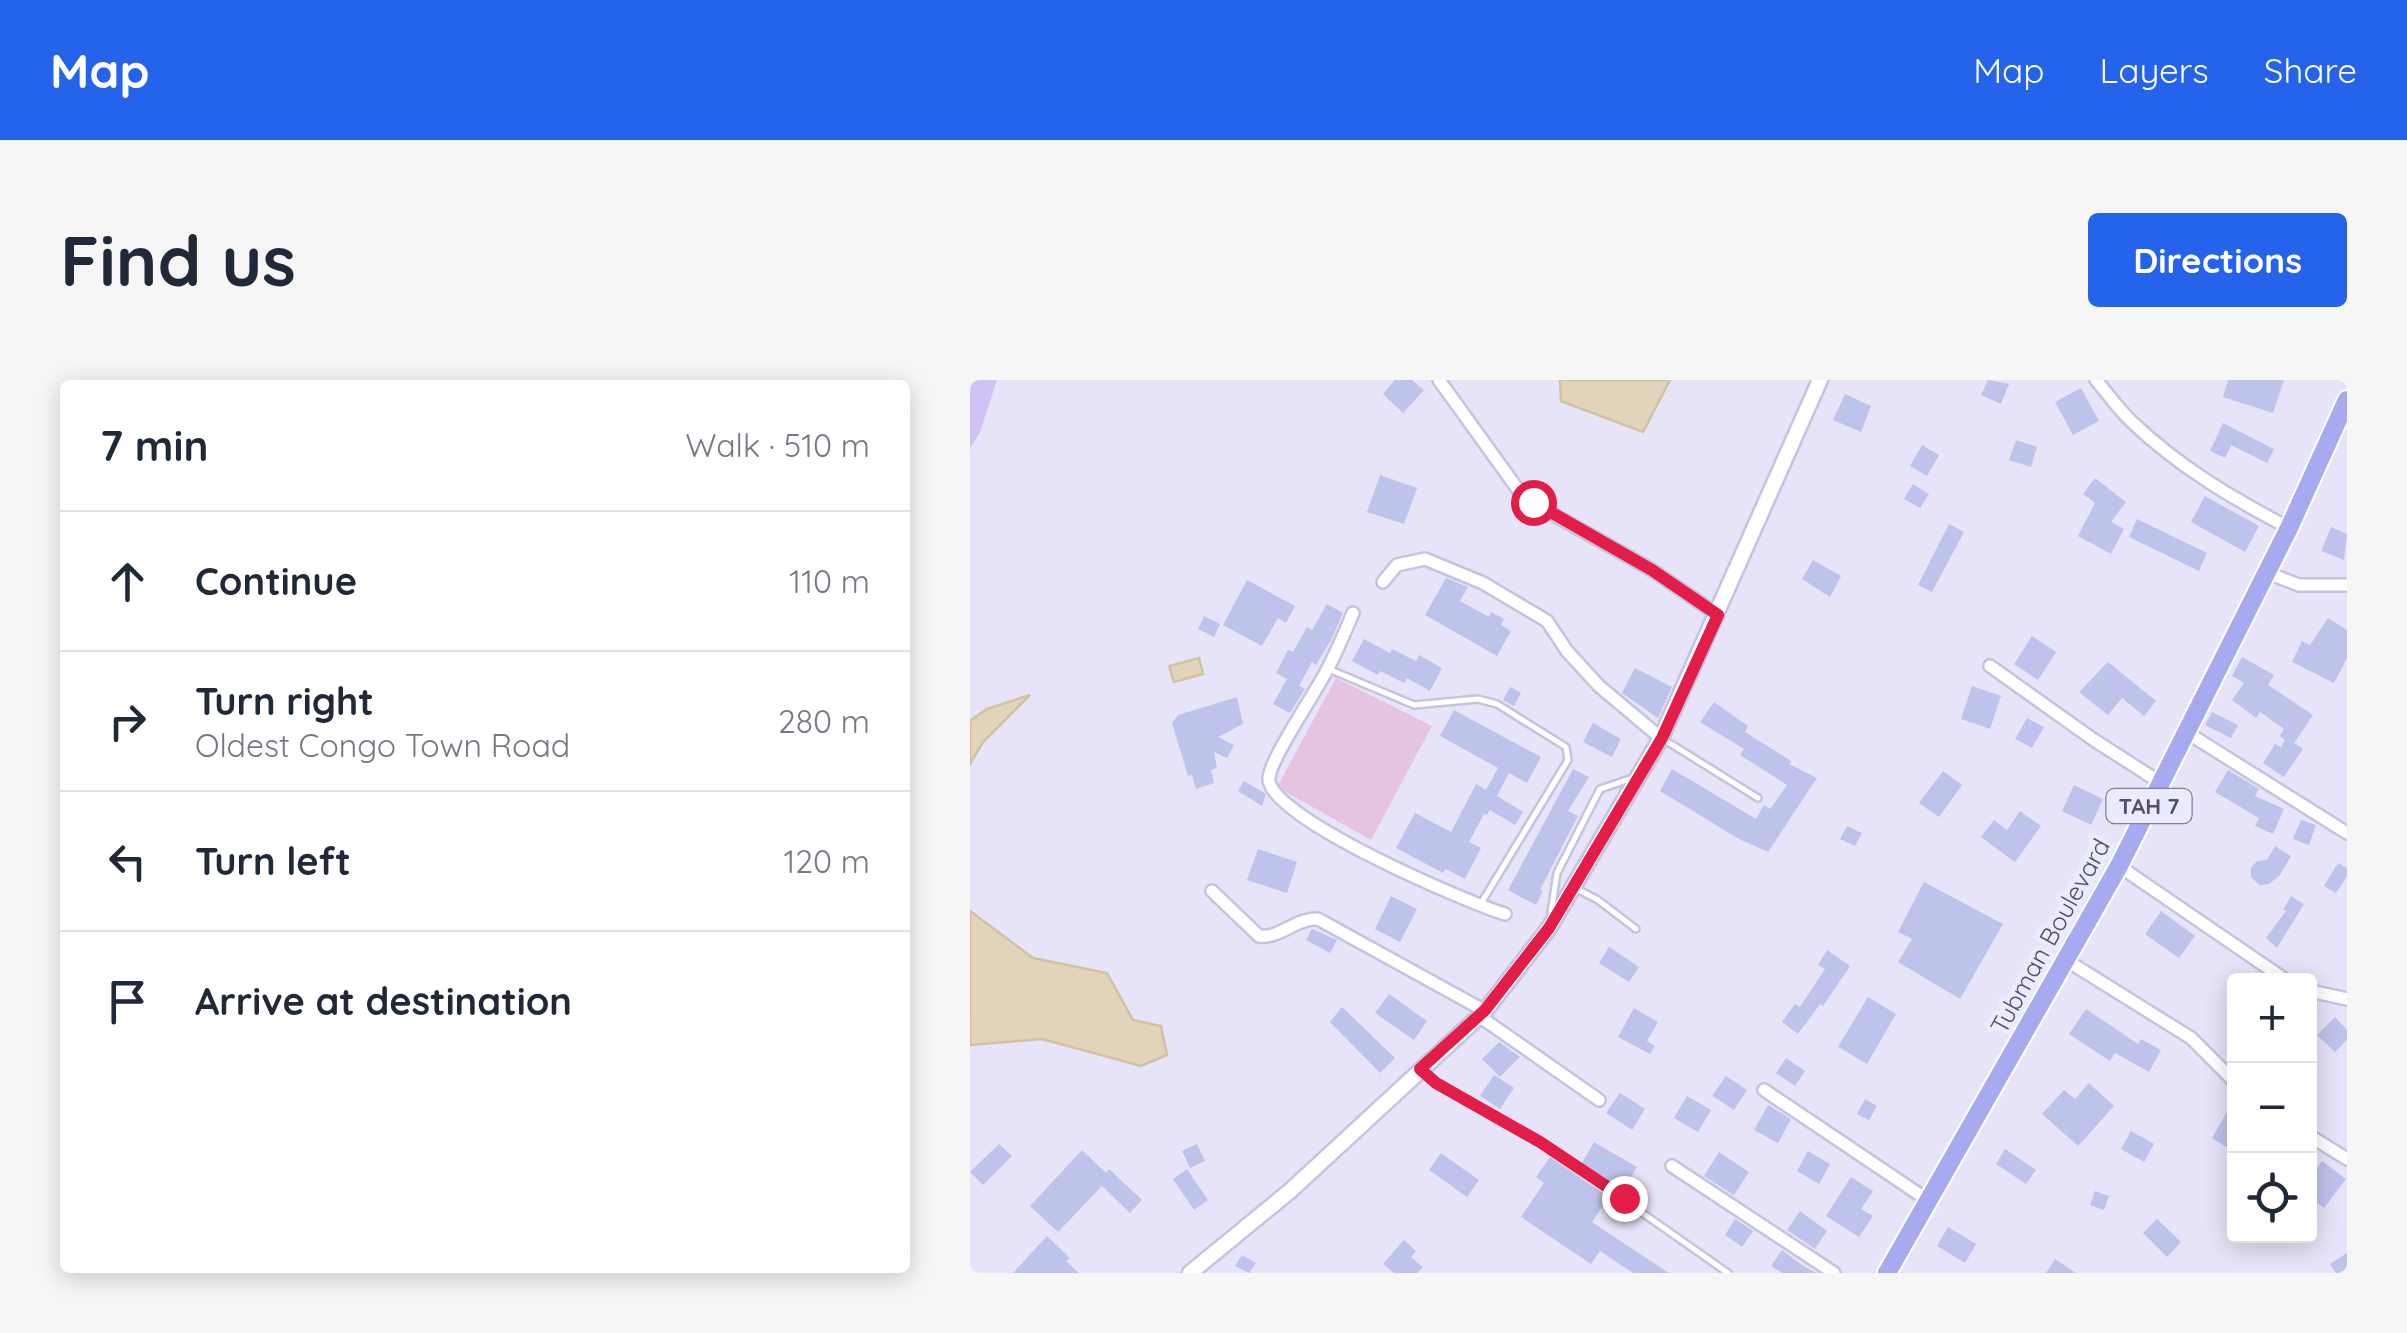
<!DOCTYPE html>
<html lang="en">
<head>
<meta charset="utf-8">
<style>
  body { margin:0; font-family:Quicksand,sans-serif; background:#f6f6f7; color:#1f2937 }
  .controls { position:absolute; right:30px; bottom:30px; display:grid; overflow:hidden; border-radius:10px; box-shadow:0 5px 25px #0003 }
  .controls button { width:90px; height:90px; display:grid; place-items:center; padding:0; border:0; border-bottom:2px solid #e0e1e3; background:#fff; color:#1f2937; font:50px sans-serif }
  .stop { position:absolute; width:30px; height:30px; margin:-22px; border:8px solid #e11d48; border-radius:50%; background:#fff }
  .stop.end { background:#e11d48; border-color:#fff; box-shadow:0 2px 10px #0008 }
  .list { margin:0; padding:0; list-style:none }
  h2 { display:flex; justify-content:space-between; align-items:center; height:130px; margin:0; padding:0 40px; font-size:42px }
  h2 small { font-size:32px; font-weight:400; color:#747a83 }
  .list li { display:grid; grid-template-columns:65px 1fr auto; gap:30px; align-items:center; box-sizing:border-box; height:140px; padding:0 40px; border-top:2px solid #e0e1e3 }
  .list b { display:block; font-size:38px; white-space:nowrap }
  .list p { margin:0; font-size:32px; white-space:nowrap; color:#747a83 }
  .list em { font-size:32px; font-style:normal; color:#747a83 }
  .icon { flex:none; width:55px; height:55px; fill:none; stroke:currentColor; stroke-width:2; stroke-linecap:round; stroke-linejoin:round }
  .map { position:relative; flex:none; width:1377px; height:893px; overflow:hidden; border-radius:10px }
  header { display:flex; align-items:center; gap:60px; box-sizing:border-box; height:140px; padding:0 50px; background:#2563eb; color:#fff }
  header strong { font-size:48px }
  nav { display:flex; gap:55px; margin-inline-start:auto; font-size:35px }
  .intro { display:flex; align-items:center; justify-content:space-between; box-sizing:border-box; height:240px; padding:0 60px }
  h1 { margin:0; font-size:70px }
  .button { padding:25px 45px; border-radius:10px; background:#2563eb; color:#fff; font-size:35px; font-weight:700 }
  main { display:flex; gap:60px; padding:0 60px }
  aside { flex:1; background:#fff; border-radius:10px; box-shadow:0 5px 25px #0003 }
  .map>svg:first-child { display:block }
  .green { fill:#e5c4e2 }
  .sand { fill:#d1c2f5 }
  .water { fill:#e1d4bb; stroke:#d1c2a2; stroke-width:2.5 }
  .building { fill:#bec3ec }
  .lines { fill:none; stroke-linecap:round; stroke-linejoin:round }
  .service-casing { stroke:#c4c4df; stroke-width:10 }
  .minor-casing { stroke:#c4c4df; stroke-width:16 }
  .tertiary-casing { stroke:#c4c4df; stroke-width:19 }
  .trunk-casing { stroke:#fff; stroke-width:22 }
  .service { stroke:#fff; stroke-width:5 }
  .minor { stroke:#fff; stroke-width:11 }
  .tertiary { stroke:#fff; stroke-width:14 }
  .trunk { stroke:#a8aaef; stroke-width:18 }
  .route { stroke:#e11d48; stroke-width:12 }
  .labels { text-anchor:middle; stroke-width:10; stroke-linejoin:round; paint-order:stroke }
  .shield { fill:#eceafd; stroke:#7c7f9a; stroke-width:2.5 }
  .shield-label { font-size:22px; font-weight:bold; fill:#4c516f }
  .street-label { font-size:25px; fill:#4c516f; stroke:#eceafd }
</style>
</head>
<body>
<header>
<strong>Map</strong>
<nav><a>Map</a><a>Layers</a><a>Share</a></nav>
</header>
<div class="intro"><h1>Find us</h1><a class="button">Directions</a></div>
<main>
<aside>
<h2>7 min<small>Walk · 510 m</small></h2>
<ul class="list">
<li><svg class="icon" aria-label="ahead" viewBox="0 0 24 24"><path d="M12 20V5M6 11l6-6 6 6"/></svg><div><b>Continue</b></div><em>110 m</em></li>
<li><svg class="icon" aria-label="right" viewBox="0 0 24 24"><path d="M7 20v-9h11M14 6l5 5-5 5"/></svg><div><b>Turn right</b><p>Oldest Congo Town Road</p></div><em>280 m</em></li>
<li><svg class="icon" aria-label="left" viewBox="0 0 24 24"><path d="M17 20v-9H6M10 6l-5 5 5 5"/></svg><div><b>Turn left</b></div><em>120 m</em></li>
<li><svg class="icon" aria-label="arrive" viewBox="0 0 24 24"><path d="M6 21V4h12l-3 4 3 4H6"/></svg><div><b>Arrive at destination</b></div></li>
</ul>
</aside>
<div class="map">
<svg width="1377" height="893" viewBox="0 0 1377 893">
  <rect width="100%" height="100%" fill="#e7e4f9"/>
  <!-- green -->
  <path class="green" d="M366 298 462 346 401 460 307 407Z"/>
  <!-- sand -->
  <path class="sand" d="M0 0H27L10 52 0 69Z"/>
  <!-- water -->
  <g class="water">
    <path d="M590 0H700L673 52 591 21Z"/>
    <path d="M229 278 233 294 204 302 199 286Z"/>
    <path d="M60 315 13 362 0 384V341L17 329Z"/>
    <path d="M0 531 63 578 137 593 163 640 191 646 197 675 171 686 72 659 0 665Z"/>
  </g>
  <!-- building -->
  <g class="building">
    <path d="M425 0H442L454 10 433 33 413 14Z"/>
    <path d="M1018 0 1039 4 1031 24 1011 15Z"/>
    <path d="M1258 0H1314L1303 33 1253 17Z"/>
    <path d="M1111 8 1129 41 1103 55 1085 22Z"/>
    <path d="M875 14 901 26 891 52 863 40Z"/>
    <path d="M1253 43 1304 69 1297 83 1261 65 1255 78 1240 71Z"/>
    <path d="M1046 60 1067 67 1061 87 1039 80Z"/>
    <path d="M952 65 969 75 957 96 940 86Z"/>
    <path d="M410 95 447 108 434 144 397 132Z"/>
    <path d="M1125 98 1156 122 1141 142 1154 149 1141 174 1108 156 1125 123 1113 114Z"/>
    <path d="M943 104 959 114 950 128 934 119Z"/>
    <path d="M1235 116 1289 146 1275 172 1221 142Z"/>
    <path d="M1167 139 1237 173 1229 191 1159 157Z"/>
    <path d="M979 144 994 152 962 212 948 205Z"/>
    <path d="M1361 147 1377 154 1374 180 1351 171Z"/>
    <path d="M843 180 871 196 860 217 832 199Z"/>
    <path d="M476 198 498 207 490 221 519 237 521 232 534 239 531 245 541 251 527 276 455 235Z"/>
    <path d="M277 200 325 226 316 243 308 238 292 266 253 245Z"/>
    <path d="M357 224 373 233 361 260 346 285 342 282 329 306 335 309 320 333 303 324 317 299 306 293 318 270 323 272 337 247 342 250Z"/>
    <path d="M234 236 250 244 244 257 228 249Z"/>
    <path d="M1358 238 1377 250V278L1364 303 1322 282 1332 261 1340 265Z"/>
    <path d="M1062 256 1086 272 1068 300 1044 284Z"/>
    <path d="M394 259 420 273 422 269 446 281 449 275 472 288 460 311 437 298 434 303 410 291 408 295 382 281Z"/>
    <path d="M1272 277 1304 295 1298 305 1343 335 1324 363 1333 369 1314 397 1293 383 1305 364 1311 367 1315 360 1310 356 1314 349 1290 332 1286 338 1262 320 1274 303 1262 296Z"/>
    <path d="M1138 282 1186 321 1174 336 1152 318 1138 335 1109 312Z"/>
    <path d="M665 288 702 307 688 338 652 313Z"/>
    <path d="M1002 306 1031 316 1020 349 991 339Z"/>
    <path d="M540 307 551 313 544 326 533 320Z"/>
    <path d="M267 317 273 344 248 357 264 365 257 378 244 372 247 388 241 390 244 403 226 409 222 395 218 396 202 343 208 335Z"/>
    <path d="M744 322 778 346 775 352 821 381 819 384 847 398 798 472 769 459 690 411 702 389 786 439 794 425 800 429 817 405 770 375 774 369 730 342Z"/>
    <path d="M484 330 571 377 557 403 539 393 527 416 553 432 545 445 520 430 517 435 514 434 499 462 511 468 495 499 476 489 473 493 426 468 445 433 481 452 506 404 516 410 528 388 470 356Z"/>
    <path d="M1242 332 1268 345 1261 358 1235 345Z"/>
    <path d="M1057 338 1074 347 1062 368 1045 359Z"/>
    <path d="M623 343 651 359 642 377 613 362Z"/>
    <path d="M603 389 619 397 598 431 608 436 570 510 573 511 566 525 538 510Z"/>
    <path d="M1258 390 1289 409 1285 416 1314 429 1303 454 1285 446 1289 438 1245 412Z"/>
    <path d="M973 391 992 405 969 437 949 423Z"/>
    <path d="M274 401 296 414 292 426 268 411Z"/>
    <path d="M1104 405 1133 419 1121 445 1092 431Z"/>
    <path d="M1050 431 1071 446 1045 482 1011 457 1024 440 1037 450Z"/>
    <path d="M1331 440 1346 445 1339 465 1323 459Z"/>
    <path d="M877 446 892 453 885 466 870 459Z"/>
    <path d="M1305 466 1321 476 1310 495 1299 504 1289 505 1281 497V488L1287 481 1297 480Z"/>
    <path d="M288 469 327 482 317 513 277 500Z"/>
    <path d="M1368 483 1377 488V496L1366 513 1354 506Z"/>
    <path d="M954 502 1033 544 990 619 928 582 942 559 928 552Z"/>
    <path d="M421 516 447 529 430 562 405 549Z"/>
    <path d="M1321 516 1334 524 1307 568 1296 558 1316 531 1313 530Z"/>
    <path d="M1191 531 1225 556 1209 578 1175 554Z"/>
    <path d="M342 549 367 560 360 573 336 560Z"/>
    <path d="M639 567 669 587 659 602 629 583Z"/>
    <path d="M857 570 880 586 853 626 850 624 828 654 812 642 825 624 830 627 855 589 848 585Z"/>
    <path d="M419 614 457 641 444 660 405 633Z"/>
    <path d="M898 617 926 634 897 684 868 667Z"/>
    <path d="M372 627 425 678 410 693 360 642Z"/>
    <path d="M664 628 688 642 677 661 685 666 680 674 648 657Z"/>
    <path d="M1116 629 1168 664 1171 659 1191 670 1179 692 1145 673 1140 681 1099 654Z"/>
    <path d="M1365 637 1377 650V660L1365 672 1347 655Z"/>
    <path d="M529 662 550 677 530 697 512 679Z"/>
    <path d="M816 678 835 691 825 706 806 693Z"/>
    <path d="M524 695 544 708 530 729 510 716Z"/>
    <path d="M756 696 777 710 764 730 742 716Z"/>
    <path d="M1119 703 1144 726 1108 766 1072 734 1094 710 1105 719Z"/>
    <path d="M650 713 675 729 662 750 636 733Z"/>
    <path d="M717 716 741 730 728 752 704 738Z"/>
    <path d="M895 719 907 726 899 740 887 734Z"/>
    <path d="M1264 720V772L1242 758Z"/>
    <path d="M798 725 821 739 808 763 784 750Z"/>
    <path d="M1161 751 1184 764 1174 782 1151 769Z"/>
    <path d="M624 762 667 787 655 808 648 804 646 807 612 783Z"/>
    <path d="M29 764 42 776 13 805 0 792Z"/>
    <path d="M227 764 235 781 220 788 212 771Z"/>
    <path d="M1035 769 1066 790 1056 804 1026 784Z"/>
    <path d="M112 770 136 793 139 789 172 820 160 833 132 806 88 852 60 826Z"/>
    <path d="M838 771 860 784 849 804 827 791Z"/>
    <path d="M749 772 779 792 764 815 734 796Z"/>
    <path d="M471 773 509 800 497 817 459 790Z"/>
    <path d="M580 777 639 817 622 842 699 893H663L630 871 621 884 551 837 574 803 566 797Z"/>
    <path d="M1352 781 1376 799 1354 828 1340 817V798Z"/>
    <path d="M217 789 238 820 224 830 203 799Z"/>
    <path d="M881 797 903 811 891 829 903 836 889 857 856 836Z"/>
    <path d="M1125 811 1139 816 1134 830 1120 825Z"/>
    <path d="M830 831 857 851 845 869 817 850Z"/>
    <path d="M765 839 783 851 772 867 755 855Z"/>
    <path d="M1187 839 1211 862 1197 877 1173 853Z"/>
    <path d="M978 847 1006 864 995 883 967 866Z"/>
    <path d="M77 856 100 878 96 881 109 893H43Z"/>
    <path d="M434 860 446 871 441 877 453 887 447 893H424L413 884Z"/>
    <path d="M812 870 833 886 847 893H812L801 886Z"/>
    <path d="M1377 873V893H1366L1360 884Z"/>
    <path d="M272 875 286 883 279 893 265 886Z"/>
    <path d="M1085 879 1106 893H1076Z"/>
  </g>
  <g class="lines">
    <defs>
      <g id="service">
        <path d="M361 290 444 325 508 319 527 324 596 367 598 380 510 525"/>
        <path d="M693 359 788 418"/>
        <path d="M607 509 628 520 666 549"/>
        <path d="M581 533 587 493 630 409 663 398"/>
        <path d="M452 691 466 703 570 761 758 893"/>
      </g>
      <g id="minor">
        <path d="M469 0 549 111 563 123 682 190 748 235"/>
        <path d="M1126 0C1138 14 1149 30 1162 42 1209 87 1262 118 1319 148"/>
        <path d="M1295 192 1329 205H1377"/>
        <path d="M413 202 427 185 455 179 513 203 577 241 597 271 629 306 691 358"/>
        <path d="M383 233C375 252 367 271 357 290 346 312 300 379 299 398 295 436 498 523 535 534"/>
        <path d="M1020 286 1124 360 1191 403"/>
        <path d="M1216 352 1377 453"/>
        <path d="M1149 486 1317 601"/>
        <path d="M242 511 289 556C309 559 326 538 348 539L515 631"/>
        <path d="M1096 580 1221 658 1264 701"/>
        <path d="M1340 611 1377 619"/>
        <path d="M509 636 629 720"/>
        <path d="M794 710 959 821"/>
        <path d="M1340 756 1377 779"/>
        <path d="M702 786 864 893"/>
      </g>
      <path id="tertiary" d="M220 893 320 811 515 631 579 548 691 358 850 0"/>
      <path id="trunk" d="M917 893 1149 486 1319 148 1377 20"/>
    </defs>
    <!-- service casing -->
    <use href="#service" class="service-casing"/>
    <!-- minor casing -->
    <use href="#minor" class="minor-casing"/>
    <!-- tertiary casing -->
    <use href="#tertiary" class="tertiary-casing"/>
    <!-- trunk casing -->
    <use href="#trunk" class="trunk-casing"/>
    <!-- service -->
    <use href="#service" class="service"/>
    <!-- minor -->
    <use href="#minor" class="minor"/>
    <!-- tertiary -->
    <use href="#tertiary" class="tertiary"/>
    <!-- trunk -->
    <use href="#trunk" class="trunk"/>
  </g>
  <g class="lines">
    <!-- route -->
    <path class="route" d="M563 122 682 190 748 235 692 358 579 548 515 630 450 689 466 703 570 762 654 818"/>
  </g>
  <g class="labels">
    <!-- shield labels -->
    <rect class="shield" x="1136.5" y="409" width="85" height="34" rx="8"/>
    <g class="shield-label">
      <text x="1179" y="434">TAH 7</text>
    </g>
    <!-- street labels -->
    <g class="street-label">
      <text transform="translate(1080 556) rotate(-61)" y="9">Tubman Boulevard</text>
    </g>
  </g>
</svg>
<div class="controls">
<button>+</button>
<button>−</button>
<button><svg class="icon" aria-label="locate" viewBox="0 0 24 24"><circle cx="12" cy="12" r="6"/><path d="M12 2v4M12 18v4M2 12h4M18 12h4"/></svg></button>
</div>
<div class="stop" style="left:563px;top:122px"></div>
<div class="stop end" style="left:654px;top:818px"></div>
</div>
</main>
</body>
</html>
